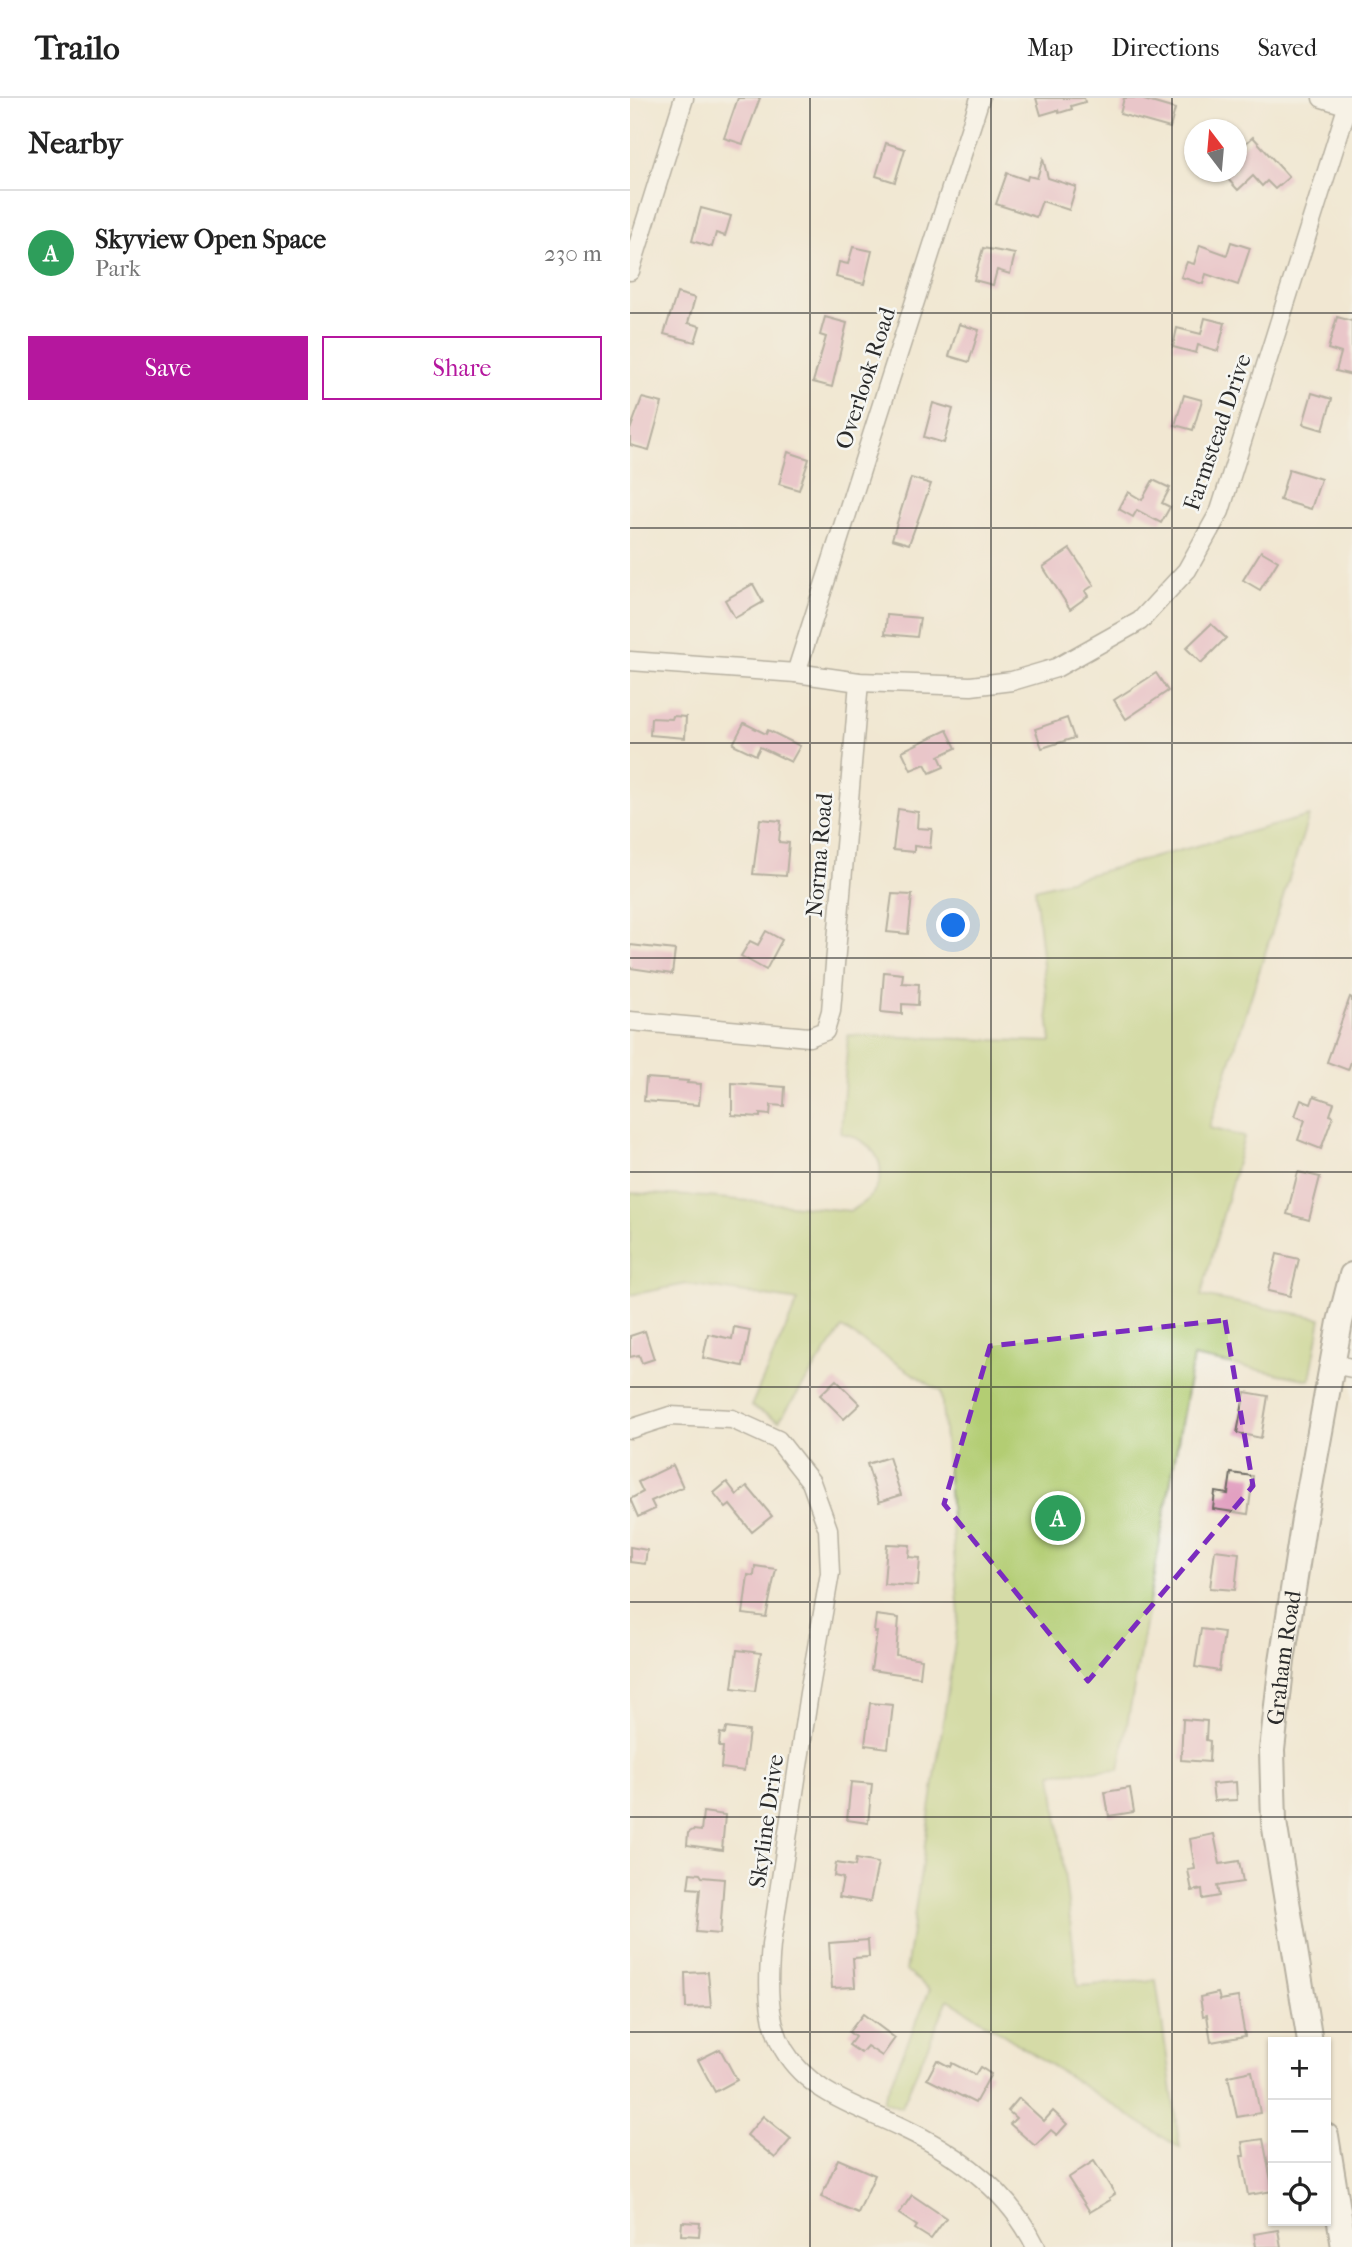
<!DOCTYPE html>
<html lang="en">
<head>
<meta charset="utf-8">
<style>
  body { margin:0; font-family:"IM FELL French Canon",serif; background:#f2f2f2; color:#222 }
  .controls { position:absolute; right:21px; bottom:21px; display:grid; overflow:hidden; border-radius:0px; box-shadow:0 2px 5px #0004 }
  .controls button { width:63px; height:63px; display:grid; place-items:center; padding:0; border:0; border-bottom:2px solid #e0e0e0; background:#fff; color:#222; font:35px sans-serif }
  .compass { position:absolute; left:554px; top:21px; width:63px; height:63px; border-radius:50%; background:#fff; box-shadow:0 2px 5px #0004; rotate:344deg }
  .you { position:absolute; left:324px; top:828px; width:24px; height:24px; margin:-18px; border:5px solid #fff; border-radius:50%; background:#1a73e8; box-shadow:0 0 0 10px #1a73e833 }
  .badge { display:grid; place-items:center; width:46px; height:46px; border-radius:50%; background:#b5179e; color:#fff; font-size:23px; font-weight:700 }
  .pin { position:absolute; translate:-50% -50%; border:4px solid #fff; box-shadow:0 2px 7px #0006 }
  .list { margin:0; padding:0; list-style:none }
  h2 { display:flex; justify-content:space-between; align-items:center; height:91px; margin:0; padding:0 28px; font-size:30px }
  h2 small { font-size:23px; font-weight:400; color:#767676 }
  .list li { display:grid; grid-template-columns:46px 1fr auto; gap:21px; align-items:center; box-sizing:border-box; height:126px; padding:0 28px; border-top:2px solid #e0e0e0 }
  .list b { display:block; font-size:26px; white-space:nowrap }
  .list p { margin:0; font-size:23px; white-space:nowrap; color:#767676 }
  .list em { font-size:23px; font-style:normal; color:#767676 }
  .actions { display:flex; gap:14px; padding:21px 28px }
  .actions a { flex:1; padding:16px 0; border:2px solid #b5179e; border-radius:0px; text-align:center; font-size:24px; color:#b5179e }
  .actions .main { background:#b5179e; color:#fff }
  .icon { flex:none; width:38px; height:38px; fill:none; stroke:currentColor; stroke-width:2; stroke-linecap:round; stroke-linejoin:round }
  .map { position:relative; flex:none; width:722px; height:2149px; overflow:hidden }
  header { display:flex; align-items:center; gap:42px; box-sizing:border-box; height:98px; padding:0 35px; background:#fff; border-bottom:2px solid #e0e0e0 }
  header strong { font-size:33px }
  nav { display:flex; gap:38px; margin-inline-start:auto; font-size:24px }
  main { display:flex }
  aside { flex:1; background:#fff }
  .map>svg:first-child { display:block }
  .green { fill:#b3cd73; stroke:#6f7c4f; stroke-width:2 }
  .building { fill:#e19dbf }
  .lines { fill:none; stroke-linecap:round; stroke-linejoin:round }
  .street-casing { stroke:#706d65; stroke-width:21 }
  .secondary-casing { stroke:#706d65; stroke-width:28 }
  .street { stroke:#fff; stroke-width:18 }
  .secondary { stroke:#fff; stroke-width:24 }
  .marked { fill:none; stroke:#7b2cbf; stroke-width:5; stroke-dasharray:14 9; stroke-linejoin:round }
  .grid { fill:none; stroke:#2b2b2b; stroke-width:2; stroke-opacity:0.55 }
  .labels { text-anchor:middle; stroke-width:5; stroke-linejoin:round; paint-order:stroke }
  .street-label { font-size:23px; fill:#2b2b2b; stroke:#f6f6f2 }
</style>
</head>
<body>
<header>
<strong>Trailo</strong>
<nav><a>Map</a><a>Directions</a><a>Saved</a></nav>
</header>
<main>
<aside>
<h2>Nearby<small></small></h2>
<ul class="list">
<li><span class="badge" style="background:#2e9e5b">A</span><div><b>Skyview Open Space</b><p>Park</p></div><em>230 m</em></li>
</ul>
<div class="actions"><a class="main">Save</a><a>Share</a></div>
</aside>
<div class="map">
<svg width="722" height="2149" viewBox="0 0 722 2149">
  <rect width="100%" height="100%" fill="#f6f6f2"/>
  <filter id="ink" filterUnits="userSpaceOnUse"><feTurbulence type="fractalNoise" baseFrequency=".0143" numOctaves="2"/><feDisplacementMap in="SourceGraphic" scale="14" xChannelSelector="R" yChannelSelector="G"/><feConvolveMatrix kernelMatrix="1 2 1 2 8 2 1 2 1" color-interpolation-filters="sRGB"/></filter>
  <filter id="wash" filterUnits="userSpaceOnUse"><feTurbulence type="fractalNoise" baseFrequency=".00686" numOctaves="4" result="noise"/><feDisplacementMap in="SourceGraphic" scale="28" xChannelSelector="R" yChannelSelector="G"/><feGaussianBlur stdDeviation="1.57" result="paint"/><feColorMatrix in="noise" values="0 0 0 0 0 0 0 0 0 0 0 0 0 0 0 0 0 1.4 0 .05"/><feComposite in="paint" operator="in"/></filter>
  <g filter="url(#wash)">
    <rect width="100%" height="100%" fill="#f1e7d2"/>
    <!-- green -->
    <path class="green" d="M679 718 579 1030 614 1039 571 1198 691 1220 680 1282 563 1259 489 1672 422 1675 448 1888 526 1882 550 2050 318 1901 271 2010 253 2003 300 1891 276 1873 329 1517 311 1294 212 1230 149 1323 121 1308 168 1203 57 1186 0 1197V1095L78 1099 221 1113C228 1107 237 1104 243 1095 263 1067 240 1040 211 1035L218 937 421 944 405 791Z"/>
    <g id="blocks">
      <!-- building -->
      <g class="building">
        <path d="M108 0H130L113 46 94 40Z"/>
        <path d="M406 0H454L455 4 441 8 442 11 429 15 428 12 411 17Z"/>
        <path d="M494 0H514V2L545 11 540 30 490 16Z"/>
        <path d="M623 39 659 79 645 91 637 83 632 88 623 78 608 92 595 78 599 74H606V54Z"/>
        <path d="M256 45 275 51 265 84 246 78Z"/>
        <path d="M413 61 418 80 446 89 439 112 412 103 406 119 366 106 377 75 397 82 398 78 407 80Z"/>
        <path d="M71 110 101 118 95 138 86 135 82 149 62 143Z"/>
        <path d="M601 144 620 150 608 187 576 176 573 186 551 179 557 164 564 166 570 147 597 157Z"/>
        <path d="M223 149 242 153 234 186 206 179 209 164 218 166Z"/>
        <path d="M353 150 385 156 380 176 367 172 363 187 344 182Z"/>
        <path d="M47 195 65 200 58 225 70 228 65 244 34 236Z"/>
        <path d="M195 219 217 225 202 289 183 284 196 239 190 237Z"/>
        <path d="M707 219 722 223V277L706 273 711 255 698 251Z"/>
        <path d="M575 220 595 225 588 253 568 247 566 255 543 249 547 230 571 236Z"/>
        <path d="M329 226 349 232 339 264 319 258Z"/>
        <path d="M682 295 702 301 693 332 673 326Z"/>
        <path d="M554 297 572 302 563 332 545 327Z"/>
        <path d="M12 300 32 305 19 352 0 347V332Z"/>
        <path d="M303 305 323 311 314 345 294 339Z"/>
        <path d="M158 354 179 361 169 392 149 386Z"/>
        <path d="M659 371 691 381 681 411 650 402Z"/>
        <path d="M281 380 301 386 279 446 262 441Z"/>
        <path d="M523 382 540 390 532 405 540 409 531 425 507 412 503 419 489 411 498 394 512 402Z"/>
        <path d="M440 451 464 487 455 493 458 498 440 511 413 469Z"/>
        <path d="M631 453 648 463 630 492 613 482Z"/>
        <path d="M123 486 133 504 105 520 95 502Z"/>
        <path d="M257 517 290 520 287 539 255 536Z"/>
        <path d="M581 526 596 540 571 565 556 550Z"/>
        <path d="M526 575 538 593 496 621 484 602Z"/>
        <path d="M43 618 56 619 55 640 20 637 21 620 42 621Z"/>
        <path d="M437 620 444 640 412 650 405 631Z"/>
        <path d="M114 625 136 636 138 632 170 648 161 664 130 649 126 657 103 646Z"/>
        <path d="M317 632 326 650 309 658 314 669 300 675 295 666 281 672 272 653Z"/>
        <path d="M268 711 288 714 287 730 302 731 300 750 284 748V754L263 752Z"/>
        <path d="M130 721 151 723 149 744 159 745 156 778 123 776Z"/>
        <path d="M262 796 282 797 278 836 257 834Z"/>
        <path d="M136 833 152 842 136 872 111 858 120 843 128 847Z"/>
        <path d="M0 847 45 852 42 876 0 870Z"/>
        <path d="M254 874 273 876 272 885 289 886 288 907 272 906V916L251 914Z"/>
        <path d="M720 899 722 900V961L718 972 697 964Z"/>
        <path d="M16 980 58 983 57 985 71 986 69 1007 14 1003Z"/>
        <path d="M102 985 155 989 154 1008 141 1007 140 1017 130 1016V1019L102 1017Z"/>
        <path d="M684 998 704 1005 700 1017 703 1018 691 1051 668 1042 675 1022 665 1018 671 1002 681 1006Z"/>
        <path d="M668 1074 690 1079 679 1122 657 1116Z"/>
        <path d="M647 1156 669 1161 660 1198 638 1193Z"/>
        <path d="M104 1229 120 1232 113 1268 73 1260 78 1236 102 1241Z"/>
        <path d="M15 1233 24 1261 12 1265 9 1257 0 1259V1238Z"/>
        <path d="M206 1282 230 1306 214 1321 190 1297Z"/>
        <path d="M615 1294 638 1298 631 1340 607 1335Z"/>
        <path d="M259 1359 271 1397 249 1404 237 1366Z"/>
        <path d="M43 1367 53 1389 21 1403 25 1411 8 1419 0 1401 13 1394 8 1384Z"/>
        <path d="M601 1375 623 1378 618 1416 583 1411 585 1394 598 1396Z"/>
        <path d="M97 1384 107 1397 117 1388 142 1418 122 1434 100 1407 96 1410 84 1395Z"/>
        <path d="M257 1446 280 1447 279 1459 290 1460 288 1488 254 1486Z"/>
        <path d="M0 1449 17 1452 15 1466 0 1464Z"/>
        <path d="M585 1452 609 1455 605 1492 580 1490Z"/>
        <path d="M125 1468 146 1471 136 1519 113 1516 118 1477 124 1478Z"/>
        <path d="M246 1517 269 1520 266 1557 292 1561 290 1579 241 1572 247 1534H244Z"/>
        <path d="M571 1531 594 1534 589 1573 565 1569Z"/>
        <path d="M107 1552 131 1555 125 1593 102 1590Z"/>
        <path d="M240 1605 263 1607 258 1650 235 1647Z"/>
        <path d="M553 1621 577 1623 576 1642 580 1643 579 1664 551 1662Z"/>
        <path d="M96 1630 119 1633 114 1673 91 1670 93 1649H89L90 1635 95 1636Z"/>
        <path d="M221 1684 242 1686 238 1725 217 1722Z"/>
        <path d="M606 1684 607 1702 584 1703 582 1686Z"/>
        <path d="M500 1690 504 1714 479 1718 475 1694Z"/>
        <path d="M73 1714 95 1717 92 1752 57 1747 58 1735 63 1732 71 1733Z"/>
        <path d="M584 1736 590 1766 609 1763 613 1784 587 1788 589 1798 573 1801 572 1791 562 1793 558 1772 565 1771 560 1741Z"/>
        <path d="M226 1761 248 1765 240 1804 209 1799 213 1780 204 1778 206 1765 225 1768Z"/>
        <path d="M60 1775 70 1776 72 1779 94 1781 90 1836 66 1834 70 1791 58 1790Z"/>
        <path d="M238 1842 239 1859 223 1860 225 1889 202 1890 199 1845Z"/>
        <path d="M78 1874 81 1909 56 1910 55 1875Z"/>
        <path d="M588 1895 590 1902 608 1899 615 1938 581 1944 577 1917 573 1918 570 1899Z"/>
        <path d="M233 1916 265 1940 252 1958 237 1948 231 1955 219 1947 225 1939 219 1934Z"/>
        <path d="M90 1951 107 1982 85 1994 68 1962Z"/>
        <path d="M307 1962 320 1969 322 1965 345 1977 350 1969 361 1976 345 2005 297 1981Z"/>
        <path d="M622 1973 630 2015 607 2019 598 1978Z"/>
        <path d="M389 2000 414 2023 423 2013 437 2026 427 2037 421 2032 405 2048 380 2026 386 2020 378 2013Z"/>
        <path d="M133 2018 161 2041 145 2060 117 2037Z"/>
        <path d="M633 2041 643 2093 618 2097 611 2058H614L612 2044Z"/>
        <path d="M208 2061 245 2077 228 2115 191 2099Z"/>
        <path d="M464 2063 485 2096 479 2100 480 2102 460 2114 438 2080Z"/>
        <path d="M282 2097 316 2120 301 2141 285 2131 287 2128 269 2116Z"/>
        <path d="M52 2124 70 2125 69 2138 51 2137Z"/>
        <path d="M648 2132 651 2149H626L624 2136Z"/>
      </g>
    </g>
  </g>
  <g filter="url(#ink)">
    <use href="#blocks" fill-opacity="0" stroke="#706d65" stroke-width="2"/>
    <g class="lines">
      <defs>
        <g id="street">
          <path d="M692 0 722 9"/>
          <path d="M0 173 54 0"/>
          <path d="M0 563 166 575 229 584 341 588 382 583 426 570 510 523 557 472 590 413 720 0"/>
          <path d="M166 575 350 0"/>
          <path d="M0 923 179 939 195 933 201 913 229 584"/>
          <path d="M702 1266 722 1270"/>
          <path d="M0 1331 40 1318 102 1321 148 1342 181 1384 198 1431 200 1475 179 1595 141 1847C138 1882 136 1920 154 1952 180 1996 230 2009 273 2030 328 2056 379 2093 406 2149"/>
        </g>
        <g id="secondary">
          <path id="s1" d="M680 1944 644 1724 642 1652 652 1563 674 1421 710 1224 722 1177"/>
          <path d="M696 2038 714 2149"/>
        </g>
      </defs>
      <!-- street casing -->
      <use href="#street" class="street-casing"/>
      <!-- secondary casing -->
      <use href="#secondary" class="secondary-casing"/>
      <!-- street -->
      <use href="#street" class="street"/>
      <!-- secondary -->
      <use href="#secondary" class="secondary"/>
    </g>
  </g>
  <!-- marked area -->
  <path d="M0 0H722V2149H0ZM595 1222 623 1388 458 1583 314 1406 360 1248Z" fill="#f1e7d2" fill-opacity=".55" fill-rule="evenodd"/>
  <path class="marked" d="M595 1222 623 1388 458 1583 314 1406 360 1248Z"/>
  <!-- grid -->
  <path class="grid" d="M180 0V2149M361 0V2149M542 0V2149M0 215H722M0 430H722M0 645H722M0 860H722M0 1074H722M0 1289H722M0 1504H722M0 1719H722M0 1934H722"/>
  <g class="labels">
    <!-- street labels -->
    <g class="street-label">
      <text transform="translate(235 280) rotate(-72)" y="8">Overlook Road</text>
      <text transform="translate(587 334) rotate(-71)" y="8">Farmstead Drive</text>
      <text transform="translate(189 757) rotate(-85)" y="8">Norma Road</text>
      <text dy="8" stroke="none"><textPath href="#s1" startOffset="388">Graham Road</textPath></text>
      <text transform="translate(136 1723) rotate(-82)" y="8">Skyline Drive</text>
    </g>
  </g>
</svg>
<div class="controls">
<button>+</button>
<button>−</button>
<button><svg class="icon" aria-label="locate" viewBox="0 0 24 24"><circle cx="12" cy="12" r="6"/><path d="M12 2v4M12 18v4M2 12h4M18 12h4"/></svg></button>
</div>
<svg class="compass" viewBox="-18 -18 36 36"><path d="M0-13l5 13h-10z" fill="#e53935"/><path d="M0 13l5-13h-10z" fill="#767676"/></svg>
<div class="you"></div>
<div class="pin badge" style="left:428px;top:1420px;background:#2e9e5b">A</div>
</div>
</main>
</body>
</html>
